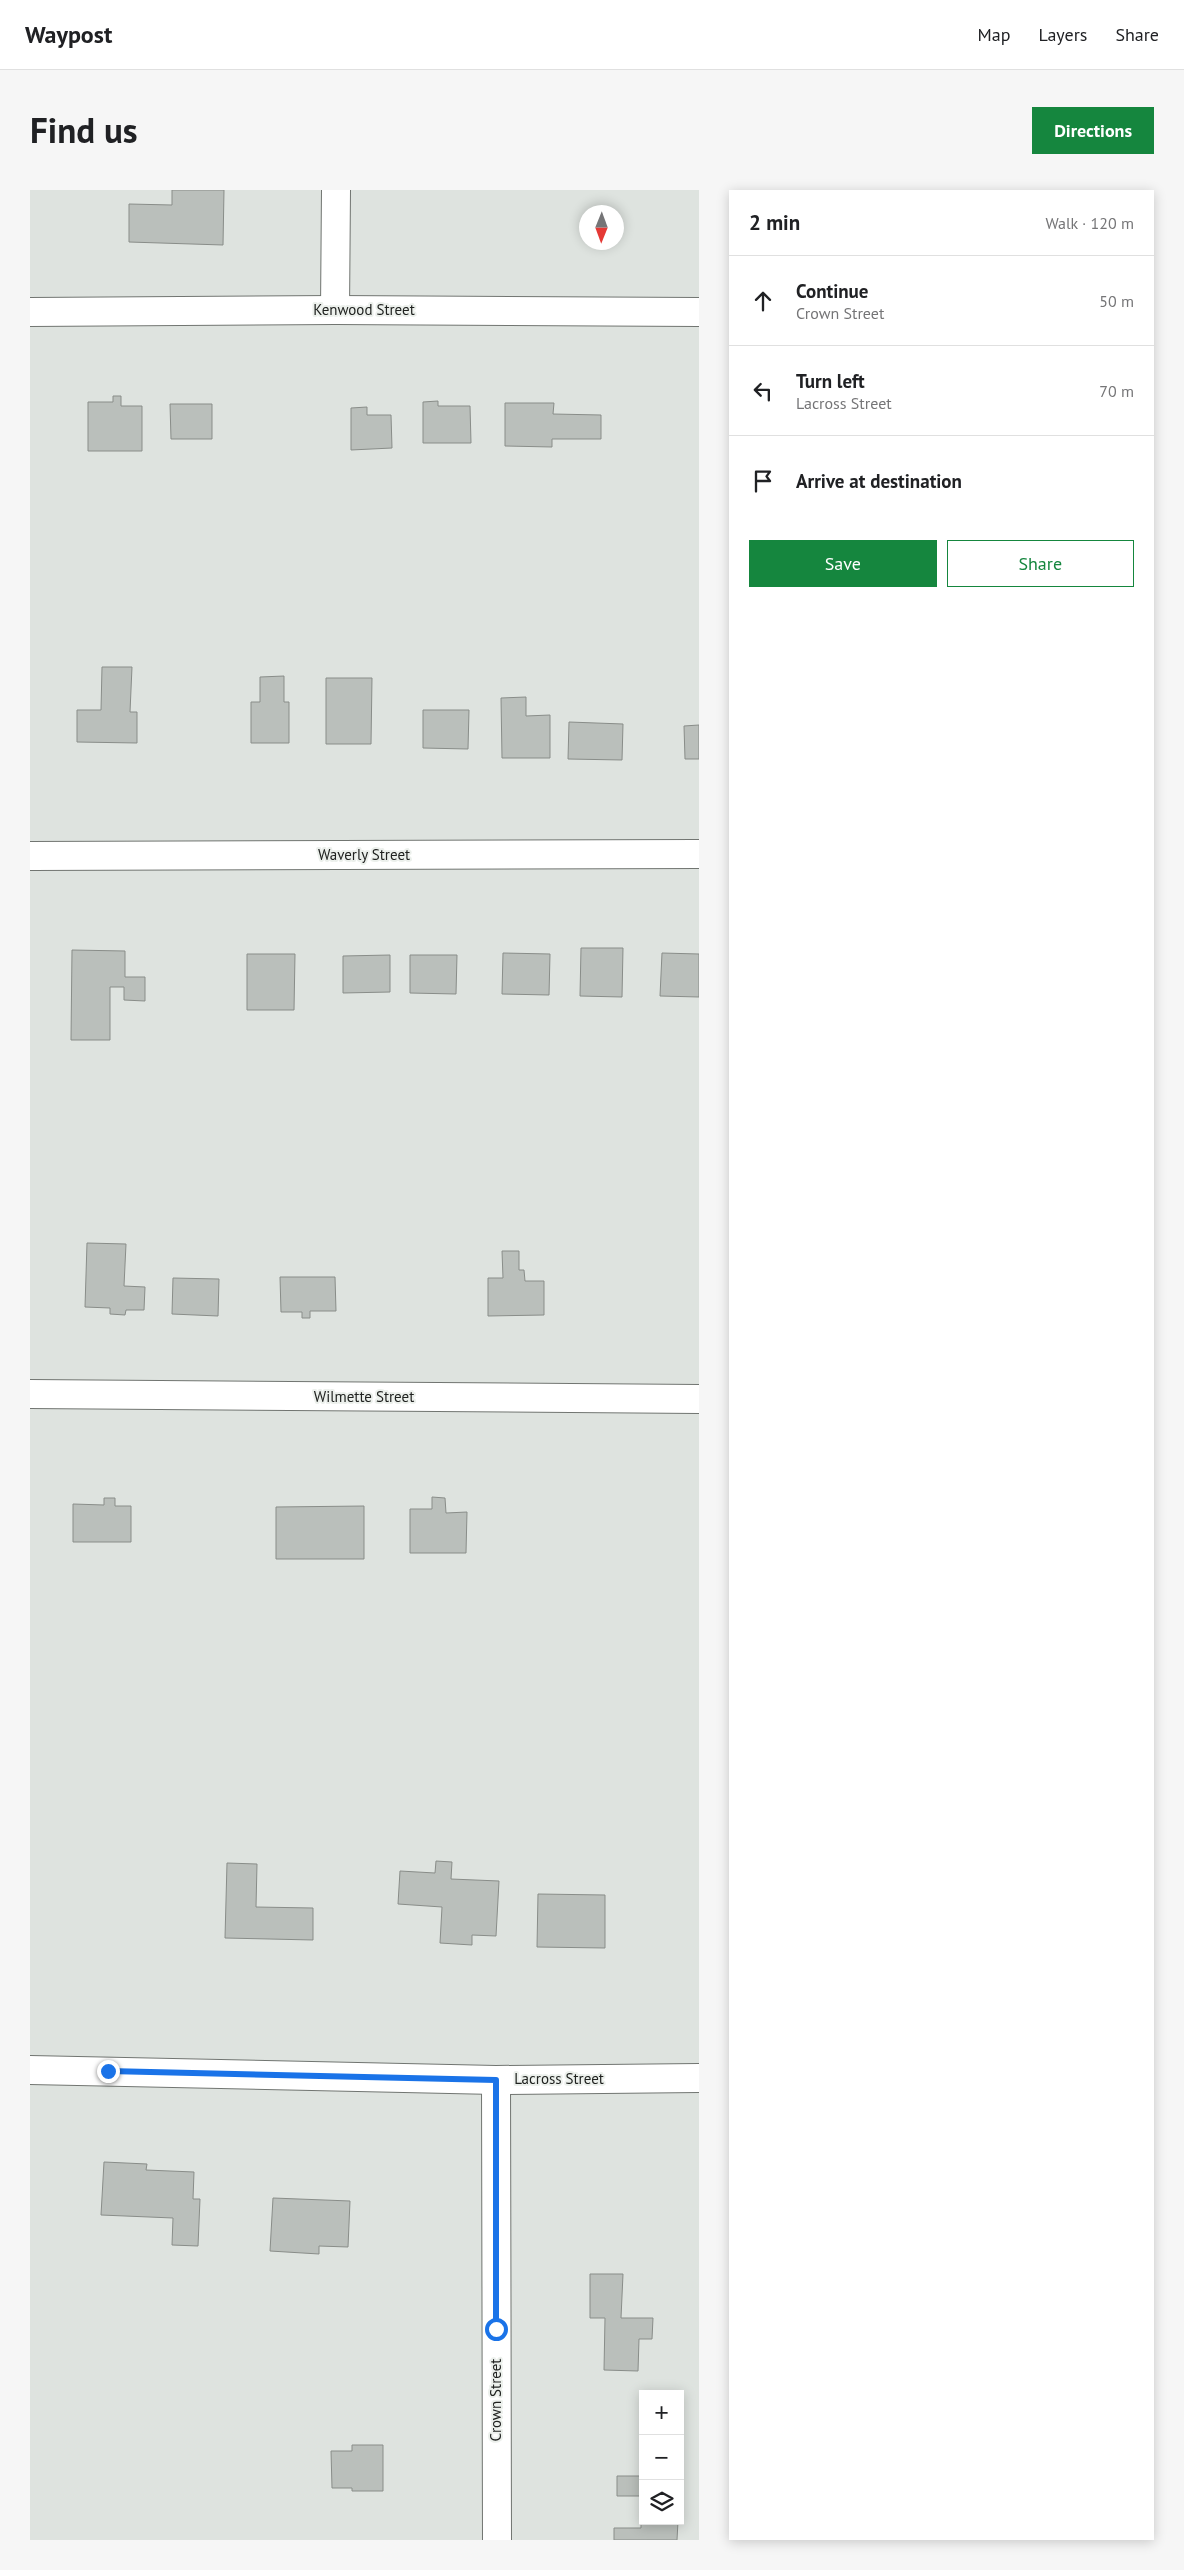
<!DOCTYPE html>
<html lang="en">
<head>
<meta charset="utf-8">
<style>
  body { margin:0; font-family:"PT Sans",sans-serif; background:#f6f6f6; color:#202124 }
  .controls { position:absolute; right:15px; bottom:15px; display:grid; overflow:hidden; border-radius:0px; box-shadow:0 2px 12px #0003 }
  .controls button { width:45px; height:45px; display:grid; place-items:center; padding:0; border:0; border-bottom:1px solid #e0e0e0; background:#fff; color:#202124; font:25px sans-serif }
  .compass { position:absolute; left:549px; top:15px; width:45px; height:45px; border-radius:50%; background:#fff; box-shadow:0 2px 12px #0003; rotate:181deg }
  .stop { position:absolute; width:15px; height:15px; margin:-11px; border:4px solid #1a73e8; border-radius:50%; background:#fff }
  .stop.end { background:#1a73e8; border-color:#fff; box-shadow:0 1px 5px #0008 }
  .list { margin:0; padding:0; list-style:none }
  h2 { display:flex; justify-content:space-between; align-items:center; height:65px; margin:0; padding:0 20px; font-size:21px }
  h2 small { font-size:16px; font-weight:400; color:#757577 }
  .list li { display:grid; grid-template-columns:32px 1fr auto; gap:15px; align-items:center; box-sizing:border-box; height:90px; padding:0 20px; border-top:1px solid #e0e0e0 }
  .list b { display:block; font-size:19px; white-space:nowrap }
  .list p { margin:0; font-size:16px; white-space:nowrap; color:#757577 }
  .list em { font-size:16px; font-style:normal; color:#757577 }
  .actions { display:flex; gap:10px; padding:15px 20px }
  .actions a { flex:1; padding:11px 0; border:1px solid #15863e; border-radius:0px; text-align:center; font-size:18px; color:#15863e }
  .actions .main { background:#15863e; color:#fff }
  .icon { flex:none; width:28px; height:28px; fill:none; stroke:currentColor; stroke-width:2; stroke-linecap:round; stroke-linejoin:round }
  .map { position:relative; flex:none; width:669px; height:2350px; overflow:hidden; border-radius:0px }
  header { display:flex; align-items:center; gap:30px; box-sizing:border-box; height:70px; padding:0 25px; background:#fff; border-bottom:1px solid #e0e0e0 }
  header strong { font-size:24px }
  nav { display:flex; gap:28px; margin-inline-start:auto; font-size:18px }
  .intro { display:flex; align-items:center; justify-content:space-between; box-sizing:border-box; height:120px; padding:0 30px }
  h1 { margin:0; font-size:35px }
  .button { padding:12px 22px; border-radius:0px; background:#15863e; color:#fff; font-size:18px; font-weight:700 }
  main { display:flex; gap:30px; padding:0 30px }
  aside { flex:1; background:#fff; border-radius:0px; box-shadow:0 2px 12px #0003 }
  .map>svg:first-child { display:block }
  .building { fill:#babfbb; stroke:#898d89 }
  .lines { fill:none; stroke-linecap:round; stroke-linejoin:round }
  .street-casing { stroke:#717571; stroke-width:30 }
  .street { stroke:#fff; stroke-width:28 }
  .route { stroke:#1a73e8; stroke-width:6 }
  .labels { text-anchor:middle; stroke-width:4; stroke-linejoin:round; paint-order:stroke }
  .street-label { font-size:15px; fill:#202220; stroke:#ecf0ec }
</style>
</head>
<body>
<header>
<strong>Waypost</strong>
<nav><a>Map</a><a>Layers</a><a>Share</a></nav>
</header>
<div class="intro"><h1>Find us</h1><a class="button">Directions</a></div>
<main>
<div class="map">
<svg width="669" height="2350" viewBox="0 0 669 2350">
  <rect width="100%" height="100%" fill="#dee3df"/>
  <!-- building -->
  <g class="building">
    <path d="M142 0H194L193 55 99 52V14L142 15Z"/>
    <path d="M83 206H91V216H112V261H58V212H83Z"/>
    <path d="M408 211V216H440L441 253H393V212Z"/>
    <path d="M475 213H524L523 224 571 225V249H522V257L475 256Z"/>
    <path d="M140 214H182V249H141Z"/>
    <path d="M337 217V225H361L362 258 321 260V218Z"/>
    <path d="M72 477H102L100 522H107V553L47 552V520H71Z"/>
    <path d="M254 486V512H259V553H221V512H230V487Z"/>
    <path d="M296 488H342L341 554H296Z"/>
    <path d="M496 507V526L520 525V568H472L471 508Z"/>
    <path d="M393 520H439L438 559 393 558Z"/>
    <path d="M539 532 593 534 592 570 538 569Z"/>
    <path d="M669 535V569H655L654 536Z"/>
    <path d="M551 758H593L592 807 550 806Z"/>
    <path d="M42 760 95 761V787H115V811L94 810V797H80V850H41Z"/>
    <path d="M473 763 520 764 519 805 472 804Z"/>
    <path d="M632 763 669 764V807L630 806Z"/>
    <path d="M217 764H265L264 820H217Z"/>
    <path d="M360 765V802L313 803V766Z"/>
    <path d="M380 765H427L426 804 380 803Z"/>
    <path d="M57 1053 96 1054 94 1096 115 1097 114 1120H96L95 1125 80 1124V1118L55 1117Z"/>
    <path d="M472 1061H489V1080H494L495 1091H514V1125L458 1126V1088H473Z"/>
    <path d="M250 1087H305L306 1121H280V1128H272V1122H251Z"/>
    <path d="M143 1088 189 1089 188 1126 142 1124Z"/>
    <path d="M402 1307 415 1308 416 1323 437 1322 436 1363H380V1319H402Z"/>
    <path d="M74 1308H85V1316H101V1352H43V1314L74 1315Z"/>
    <path d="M334 1316V1369H246V1317Z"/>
    <path d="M406 1671 422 1672 421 1689 469 1691 466 1746 442 1745V1755L410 1753 412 1717 368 1714 370 1681 405 1683Z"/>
    <path d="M197 1673 227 1674 226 1717 283 1718V1750L195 1748Z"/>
    <path d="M508 1704 575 1705V1758L507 1757Z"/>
    <path d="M74 1972 117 1974 116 1980 164 1982 163 2009H170L168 2056 142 2055 143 2028 71 2025Z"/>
    <path d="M243 2008 320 2011 318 2057 289 2056V2064L240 2061Z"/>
    <path d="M560 2084H593L591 2128H623L622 2149H609L608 2181 574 2180 575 2128H560Z"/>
    <path d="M322 2255H353V2301H322V2298H302L301 2261H322Z"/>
    <path d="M587 2286H613V2331H648L647 2350H584V2338H611V2306H587Z"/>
  </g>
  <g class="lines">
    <defs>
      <g id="street">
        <path d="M305 120 306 0"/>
        <path d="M0 122 305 120 669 122"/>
        <path d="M0 666 669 664"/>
        <path d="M0 1204 669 1209"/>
        <path d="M0 1880 466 1890 669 1888"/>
        <path d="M466 1890 467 2350"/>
      </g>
    </defs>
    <!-- street casing -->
    <use href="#street" class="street-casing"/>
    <!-- street -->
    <use href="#street" class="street"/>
  </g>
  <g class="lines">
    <!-- route -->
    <path class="route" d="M78 1881 466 1890V2139"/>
  </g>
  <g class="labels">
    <!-- street labels -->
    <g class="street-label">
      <text x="334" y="125">Kenwood Street</text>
      <text x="334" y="670">Waverly Street</text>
      <text x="334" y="1212">Wilmette Street</text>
      <text x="529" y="1894">Lacross Street</text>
      <text transform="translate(466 2210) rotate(-90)" y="5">Crown Street</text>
    </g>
  </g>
</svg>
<div class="controls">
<button>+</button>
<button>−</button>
<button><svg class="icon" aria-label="layers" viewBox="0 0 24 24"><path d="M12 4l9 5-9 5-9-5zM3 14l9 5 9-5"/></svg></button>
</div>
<svg class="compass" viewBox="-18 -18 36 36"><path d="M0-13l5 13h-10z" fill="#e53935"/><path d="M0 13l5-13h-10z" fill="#757577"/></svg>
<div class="stop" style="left:466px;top:2139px"></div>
<div class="stop end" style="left:78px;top:1881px"></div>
</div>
<aside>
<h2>2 min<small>Walk · 120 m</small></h2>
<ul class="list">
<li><svg class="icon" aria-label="ahead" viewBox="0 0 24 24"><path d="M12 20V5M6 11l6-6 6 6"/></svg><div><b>Continue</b><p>Crown Street</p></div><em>50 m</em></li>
<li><svg class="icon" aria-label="left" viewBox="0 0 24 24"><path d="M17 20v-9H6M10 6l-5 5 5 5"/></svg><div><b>Turn left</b><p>Lacross Street</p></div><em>70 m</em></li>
<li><svg class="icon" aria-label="arrive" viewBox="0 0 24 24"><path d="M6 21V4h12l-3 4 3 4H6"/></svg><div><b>Arrive at destination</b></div></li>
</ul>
<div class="actions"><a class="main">Save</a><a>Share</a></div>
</aside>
</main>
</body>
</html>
